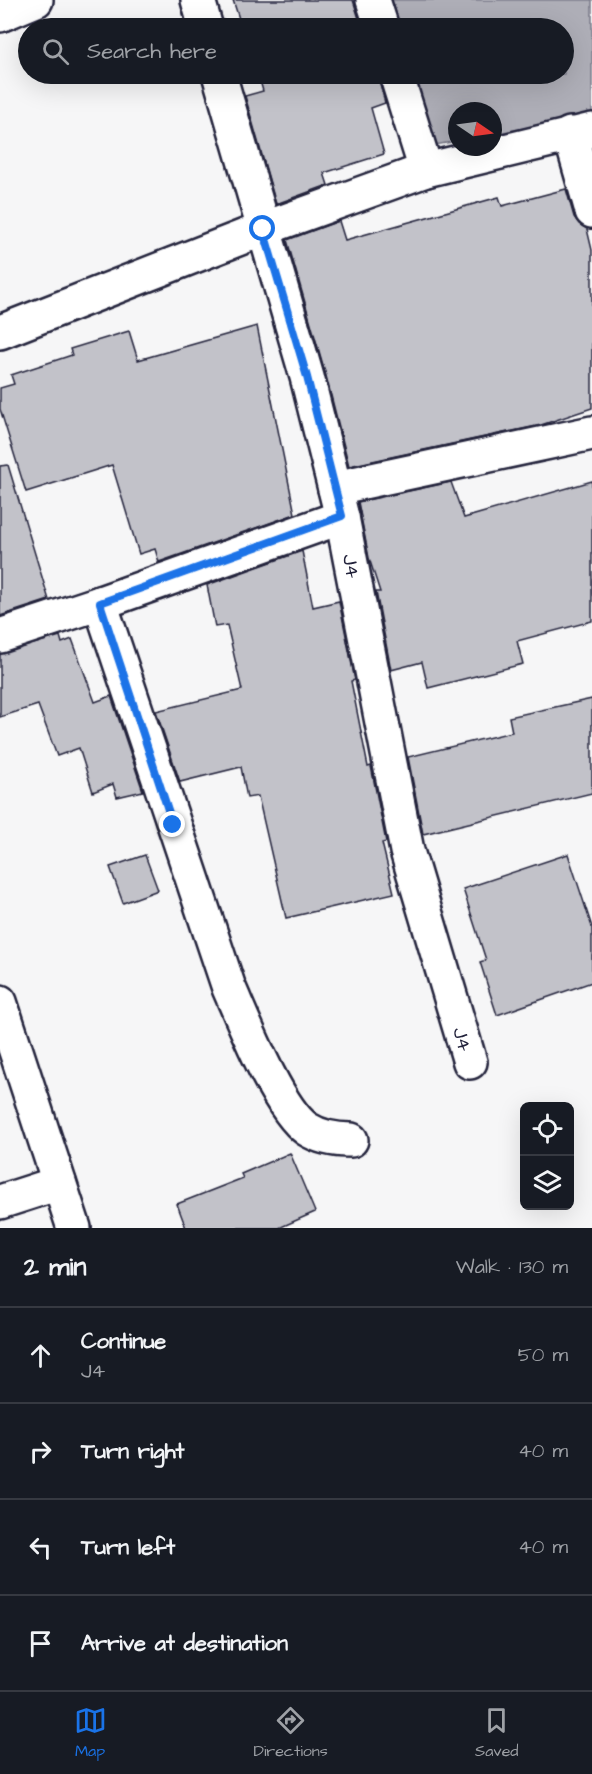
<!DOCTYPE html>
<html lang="en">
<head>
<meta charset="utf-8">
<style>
  body { margin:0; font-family:"Architects Daughter",sans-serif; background:#20242c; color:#f1f3f6 }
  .controls { position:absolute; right:18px; bottom:18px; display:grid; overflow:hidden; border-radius:9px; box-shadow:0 6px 24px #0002 }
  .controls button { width:54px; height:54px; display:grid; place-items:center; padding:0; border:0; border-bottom:2px solid #363941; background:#171b24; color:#f1f3f6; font:30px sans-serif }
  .compass { position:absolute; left:448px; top:102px; width:54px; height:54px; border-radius:50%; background:#171b24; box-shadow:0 6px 24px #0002; rotate:103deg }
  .stop { position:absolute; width:18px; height:18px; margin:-14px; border:4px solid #1a73e8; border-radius:50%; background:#fff }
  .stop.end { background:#1a73e8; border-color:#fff; box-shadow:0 2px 6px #0008 }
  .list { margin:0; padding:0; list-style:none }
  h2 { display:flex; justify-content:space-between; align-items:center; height:78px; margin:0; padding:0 24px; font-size:26px }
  h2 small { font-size:20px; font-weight:400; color:#9ea1a6 }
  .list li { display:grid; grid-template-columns:39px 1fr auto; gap:18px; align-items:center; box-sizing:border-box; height:96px; padding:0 24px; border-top:2px solid #363941 }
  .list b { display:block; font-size:22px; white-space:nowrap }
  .list p { margin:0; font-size:20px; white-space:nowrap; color:#9ea1a6 }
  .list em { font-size:20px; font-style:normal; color:#9ea1a6 }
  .icon { flex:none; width:33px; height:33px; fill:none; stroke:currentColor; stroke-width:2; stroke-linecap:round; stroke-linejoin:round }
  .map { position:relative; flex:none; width:592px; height:1228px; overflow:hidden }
  .search { position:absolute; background:#171b24; box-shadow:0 6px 24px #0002; left:18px; right:18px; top:18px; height:66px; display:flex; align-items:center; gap:15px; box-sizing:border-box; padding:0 21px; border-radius:33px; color:#9ea1a6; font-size:22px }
  .sheet { height:462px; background:#171b24 }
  nav { display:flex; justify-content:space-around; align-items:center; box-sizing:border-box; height:84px; border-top:2px solid #363941; background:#171b24; font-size:16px; color:#9ea1a6 }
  nav a { display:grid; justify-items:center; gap:3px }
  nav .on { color:#1a73e8 }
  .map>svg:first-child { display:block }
  .water { fill:#aeaeb7; stroke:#767685; stroke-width:1.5 }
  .building { fill:#c2c2c9; stroke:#22223b; stroke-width:1.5 }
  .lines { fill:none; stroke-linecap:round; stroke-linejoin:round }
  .street-casing { stroke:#22223b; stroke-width:38 }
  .street { stroke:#fff; stroke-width:33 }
  .route { stroke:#1a73e8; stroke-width:8 }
  .labels { text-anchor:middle; stroke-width:4.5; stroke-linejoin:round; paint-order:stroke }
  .street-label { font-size:20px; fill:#22223b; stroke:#fff }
</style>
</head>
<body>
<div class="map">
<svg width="592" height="1228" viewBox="0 0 592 1228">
  <rect width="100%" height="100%" fill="#f6f6f7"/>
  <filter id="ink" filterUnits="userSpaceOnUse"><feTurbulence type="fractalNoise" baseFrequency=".0167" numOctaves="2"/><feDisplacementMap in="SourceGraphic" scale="12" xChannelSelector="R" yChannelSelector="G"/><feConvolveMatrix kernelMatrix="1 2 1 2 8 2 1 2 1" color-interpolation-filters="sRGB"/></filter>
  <g filter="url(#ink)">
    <!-- water -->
    <path class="water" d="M390 0H592V115L493 134V111H457V141L435 145 413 74H564V28H399Z"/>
    <!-- building -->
    <g class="building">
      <path d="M233 0H353L362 28H242Z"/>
      <path d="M258 74H378L385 103 371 108 384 154 324 173 328 185 276 204 245 96 263 91Z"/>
      <path d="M566 189 574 217 579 224 587 229 592 250V408L541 425 349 466 325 372 287 240 339 221 345 240 499 197 502 206Z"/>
      <path d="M257 326 295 514 159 562 155 549 139 554 112 465 26 492 0 409V388L14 384 11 375 72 355 70 349 129 331 138 360Z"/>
      <path d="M8 465 49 600 0 616V466Z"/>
      <path d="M592 481V621L517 641 523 664 428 688 422 662 391 670 376 592H380L369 558 358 502 451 482 464 518Z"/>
      <path d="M302 551 313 607 339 601 355 680 351 681 368 767 371 766 386 842 382 843 394 893 286 918 258 796 247 798 241 767 180 782 156 711 242 690 227 625 215 627 207 585Z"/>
      <path d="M60 636 62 643 72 639 95 702 111 696 143 791 117 797 113 784 93 792 79 748 57 756 38 705 0 717V654Z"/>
      <path d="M592 699V793L423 834 408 757 512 732 509 717Z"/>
      <path d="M568 854 592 927V982L497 1015 480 962 486 960 463 889Z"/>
      <path d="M145 855 158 890 123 903 110 867Z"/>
      <path d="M290 1153 315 1212 279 1228H186L177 1204 243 1178 241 1174Z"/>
    </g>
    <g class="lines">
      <defs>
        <g id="street">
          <path d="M198 0 206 28"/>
          <path d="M373 0 382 28"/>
          <path d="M0 15 36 0"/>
          <path d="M219 74 307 377 342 517 407 851 470 1062"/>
          <path d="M396 74 426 170"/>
          <path d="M570 134 592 211"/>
          <path d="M0 332 263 229 426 170 592 130"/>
          <path d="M335 488 592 433"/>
          <path d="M100 603 229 988C244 1022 278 1109 307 1129 321 1138 336 1140 351 1140"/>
          <path d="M0 636 100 603 342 517"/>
          <path d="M0 1002 74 1228"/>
          <path d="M0 1202 59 1183"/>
        </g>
      </defs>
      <!-- street casing -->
      <use href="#street" class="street-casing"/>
      <!-- street -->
      <use href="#street" class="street"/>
    </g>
  </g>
  <g class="lines" filter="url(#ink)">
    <!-- route -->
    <path class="route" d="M173 825 100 603 342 516 307 377 263 229"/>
  </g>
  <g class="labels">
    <!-- street labels -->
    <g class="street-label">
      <text transform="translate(352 566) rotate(79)" y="7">J4</text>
      <text transform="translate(463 1039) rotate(73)" y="7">J4</text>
    </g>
  </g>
</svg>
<div class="controls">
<button><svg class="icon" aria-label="locate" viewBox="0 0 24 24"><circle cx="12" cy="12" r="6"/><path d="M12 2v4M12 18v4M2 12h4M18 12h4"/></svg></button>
<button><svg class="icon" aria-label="layers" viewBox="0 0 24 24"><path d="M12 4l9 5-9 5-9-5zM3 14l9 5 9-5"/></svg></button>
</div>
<svg class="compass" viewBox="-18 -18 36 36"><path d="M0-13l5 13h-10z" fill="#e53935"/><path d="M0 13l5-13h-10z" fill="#9ea1a6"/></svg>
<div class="stop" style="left:263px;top:229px"></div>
<div class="stop end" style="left:173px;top:825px"></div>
<div class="search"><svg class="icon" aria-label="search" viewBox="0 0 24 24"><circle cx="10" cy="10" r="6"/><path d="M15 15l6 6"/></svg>Search here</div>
</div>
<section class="sheet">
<h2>2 min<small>Walk · 130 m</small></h2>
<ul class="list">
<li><svg class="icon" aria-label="ahead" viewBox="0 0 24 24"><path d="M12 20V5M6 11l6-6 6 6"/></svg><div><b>Continue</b><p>J4</p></div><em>50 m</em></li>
<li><svg class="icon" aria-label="right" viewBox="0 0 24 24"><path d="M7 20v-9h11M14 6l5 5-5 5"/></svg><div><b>Turn right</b></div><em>40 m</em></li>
<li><svg class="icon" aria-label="left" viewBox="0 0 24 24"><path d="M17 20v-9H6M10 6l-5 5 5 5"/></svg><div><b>Turn left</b></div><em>40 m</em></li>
<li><svg class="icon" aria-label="arrive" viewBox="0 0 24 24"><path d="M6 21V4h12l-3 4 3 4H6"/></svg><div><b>Arrive at destination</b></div></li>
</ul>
</section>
<nav>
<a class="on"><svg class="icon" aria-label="map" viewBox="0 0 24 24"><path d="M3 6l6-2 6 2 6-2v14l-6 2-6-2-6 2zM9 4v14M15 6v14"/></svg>Map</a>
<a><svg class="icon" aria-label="directions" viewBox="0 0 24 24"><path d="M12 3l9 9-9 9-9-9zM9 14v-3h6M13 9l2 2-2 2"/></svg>Directions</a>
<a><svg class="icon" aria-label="saved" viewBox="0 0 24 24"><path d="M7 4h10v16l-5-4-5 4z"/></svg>Saved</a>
</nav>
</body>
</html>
